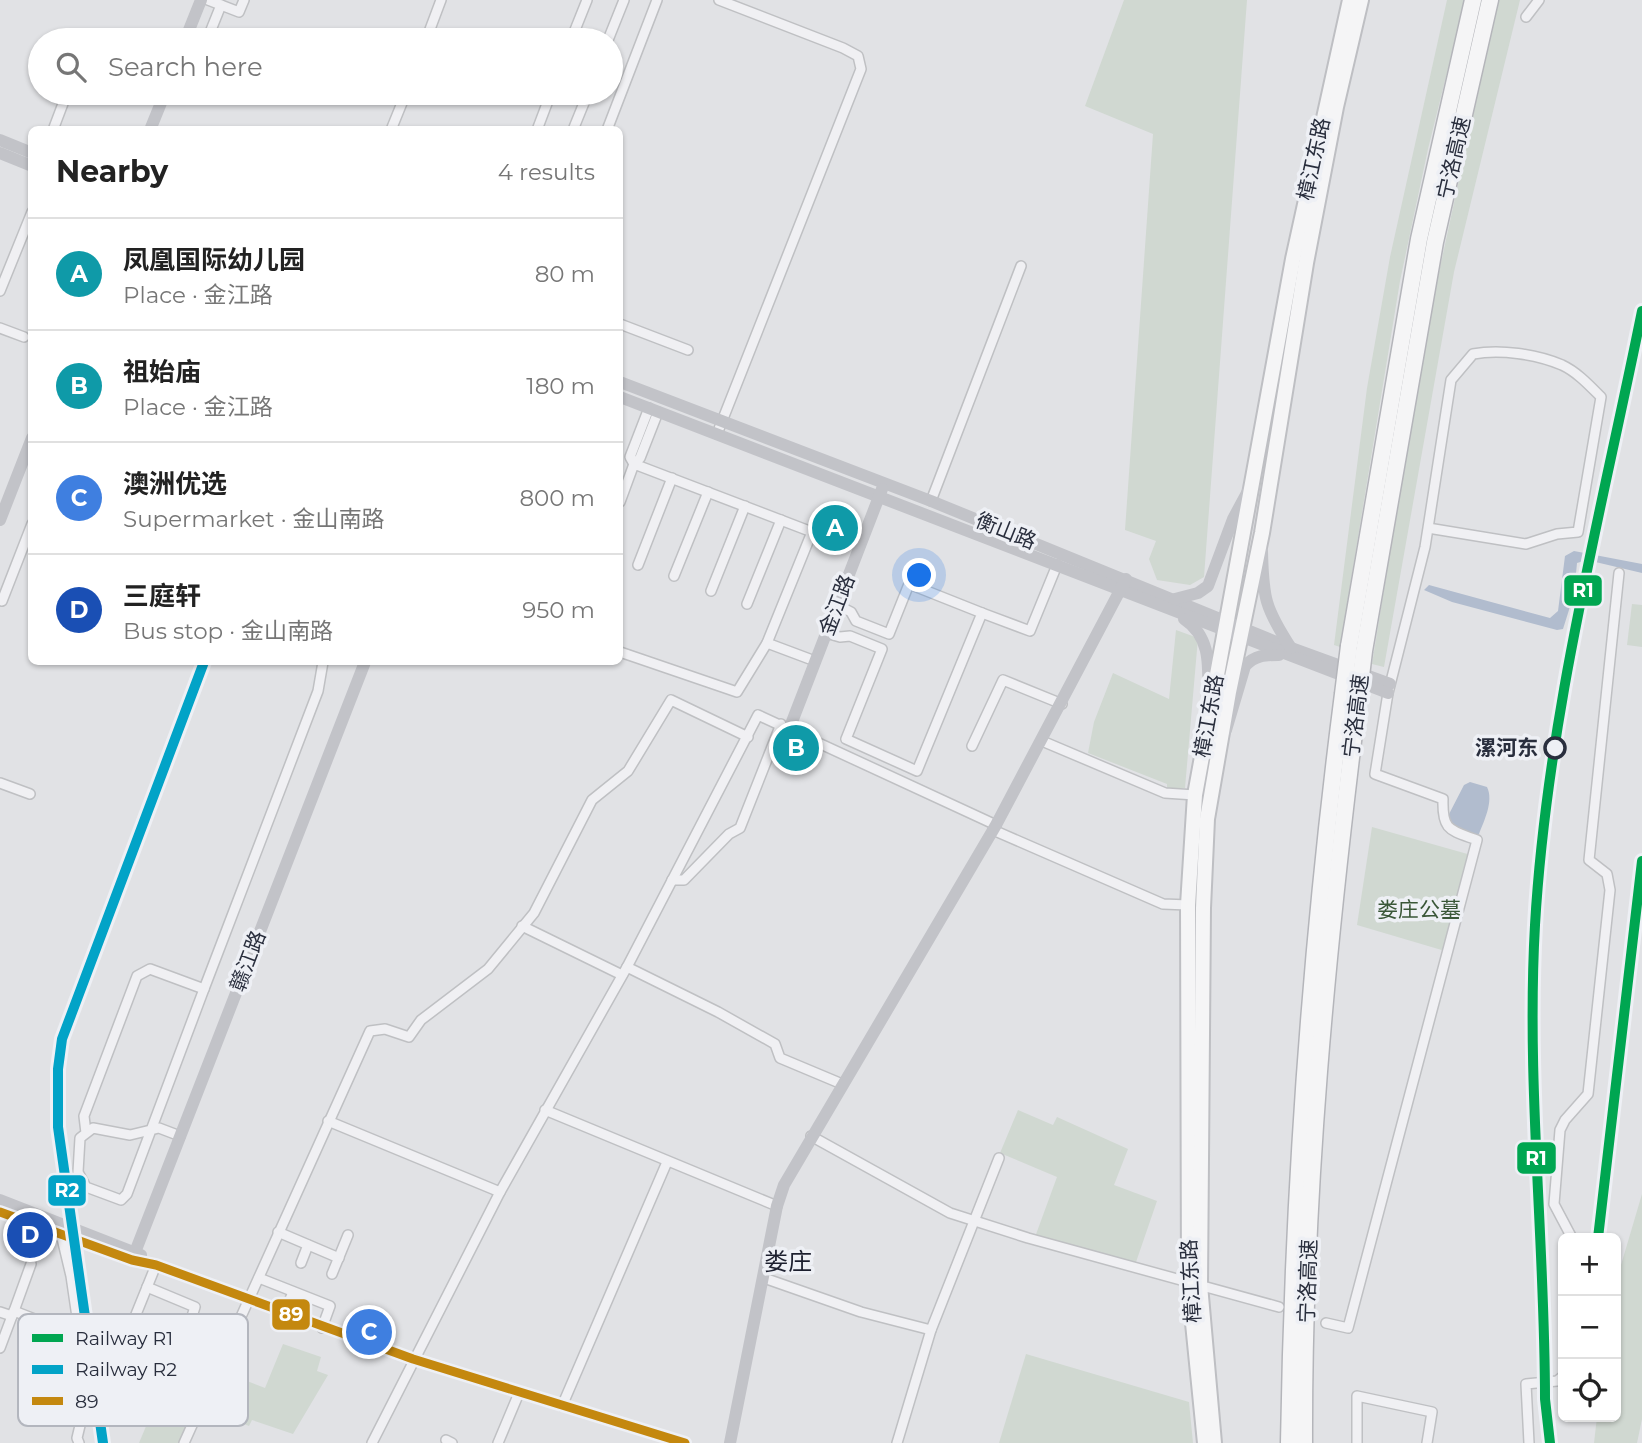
<!DOCTYPE html>
<html lang="en">
<head>
<meta charset="utf-8">
<style>
  body { margin:0; font-family:Montserrat,"Noto Sans SC",sans-serif; background:#f2f2f2; color:#222 }
  .controls { position:absolute; right:21px; bottom:21px; display:grid; overflow:hidden; border-radius:10px; box-shadow:0 2px 5px #0004 }
  .controls button { width:63px; height:63px; display:grid; place-items:center; padding:0; border:0; border-bottom:2px solid #e0e0e0; background:#fff; color:#222; font:35px sans-serif }
  .you { position:absolute; left:920px; top:576px; width:24px; height:24px; margin:-18px; border:5px solid #fff; border-radius:50%; background:#1a73e8; box-shadow:0 0 0 10px #1a73e833 }
  .badge { display:grid; place-items:center; width:46px; height:46px; border-radius:50%; background:#111827; color:#fff; font-size:23px; font-weight:700 }
  .pin { position:absolute; translate:-50% -50%; border:4px solid #fff; box-shadow:0 2px 7px #0006 }
  .list { margin:0; padding:0; list-style:none }
  h2 { display:flex; justify-content:space-between; align-items:center; height:91px; margin:0; padding:0 28px; font-size:30px }
  h2 small { font-size:23px; font-weight:400; color:#767676 }
  .list li { display:grid; grid-template-columns:46px 1fr auto; gap:21px; align-items:center; box-sizing:border-box; height:112px; padding:0 28px; border-top:2px solid #e0e0e0 }
  .list b { display:block; font-size:26px; white-space:nowrap }
  .list p { margin:0; font-size:23px; white-space:nowrap; color:#767676 }
  .list em { font-size:23px; font-style:normal; color:#767676 }
  .icon { flex:none; width:38px; height:38px; fill:none; stroke:currentColor; stroke-width:2; stroke-linecap:round; stroke-linejoin:round }
  .map { position:relative; flex:none; width:1642px; height:1443px; overflow:hidden }
  .search { position:absolute; background:#fff; box-shadow:0 2px 5px #0004; left:28px; top:28px; width:595px; height:77px; display:flex; align-items:center; gap:18px; box-sizing:border-box; padding:0 24px; border-radius:38px; color:#767676; font-size:26px }
  .panel { position:absolute; background:#fff; box-shadow:0 2px 5px #0004; left:28px; top:126px; width:595px; height:539px; border-radius:10px }
  .map>svg:first-child { display:block }
  .green { fill:#d0d8d1 }
  .water { fill:#b1bcce }
  .lines { fill:none; stroke-linecap:round; stroke-linejoin:round }
  .street-casing { stroke:#bfc0c3; stroke-width:12 }
  .primary-casing { stroke:#bebfc3; stroke-width:18 }
  .highway-casing { stroke:#b4b5ba; stroke-width:19 }
  .street { stroke:#f0f0f3; stroke-width:9 }
  .secondary { stroke:#c2c3c8; stroke-width:12 }
  .primary { stroke:#f5f5f6; stroke-width:14 }
  .highway { stroke:#f5f5f6; stroke-width:16 }
  .highway-bridge-casing { stroke:#b4b5ba; stroke-width:19; stroke-linecap:butt }
  .highway-bridge { stroke:#f5f5f6; stroke-width:16 }
  .bus-1-casing { stroke:#eef0f5; stroke-width:14 }
  .bus-1 { stroke:#c4880f; stroke-width:9 }
  .rail-1-casing { stroke:#eef0f5; stroke-width:16 }
  .rail-2-casing { stroke:#eef0f5; stroke-width:16 }
  .rail-1 { stroke:#00a651; stroke-width:10 }
  .rail-2 { stroke:#02a3c7; stroke-width:10 }
  .stop-dot { fill:#eef0f5; stroke:#292e3d; stroke-width:3.5 }
  .labels { text-anchor:middle; stroke-width:7; stroke-linejoin:round; paint-order:stroke }
  .street-label { font-size:21px; fill:#292e3d; stroke:#eef0f5 }
  .stop-label { font-size:21px; font-weight:bold; fill:#292e3d; stroke:#eef0f5; text-anchor:end }
  .park-label { font-size:21px; fill:#3a5738; stroke:#eef0f5 }
  .quarter-label { font-size:24px; fill:#1c1f2e; stroke:#eef0f5 }
  .key { fill:#eef0f5; stroke:#b3b6be; stroke-width:2 }
  .key-label { font-size:19px; fill:#292e3d }
  .line-badge { stroke:#eef0f5; stroke-width:2.5 }
  .badge-label { font-size:19px; text-anchor:middle; font-weight:bold; fill:#fff }
</style>
</head>
<body>
<div class="map">
<svg width="1642" height="1443" viewBox="0 0 1642 1443">
  <rect width="100%" height="100%" fill="#e1e2e5"/>
  <!-- green -->
  <g class="green">
    <path d="M1124 0H1247L1204 577 1190 585 1157 580 1149 559 1156 541 1125 530 1153 134 1085 106Z"/>
    <path d="M1447 0H1465L1428 149 1400 281 1340 647 1334 645 1367 388 1390 257Z"/>
    <path d="M1498 0H1520L1454 272 1384 667 1372 664 1423 346Z"/>
    <path d="M1632 604 1642 605V647L1627 645Z"/>
    <path d="M1176 630 1198 638 1185 788H1167V784L1088 753 1094 722 1113 673 1169 699Z"/>
    <path d="M1372 827 1471 855 1445 951 1357 925Z"/>
    <path d="M1018 1110 1053 1125 1057 1117 1128 1149 1114 1185 1157 1201 1135 1265 1035 1237 1057 1177 1000 1153Z"/>
    <path d="M1642 1194V1419L1637 1443H1594L1597 1417H1616V1282Z"/>
    <path d="M283 1344 321 1357 317 1371 328 1375 293 1434 252 1420 249 1426 203 1407 219 1370 265 1388Z"/>
    <path d="M1026 1354 1189 1402 1193 1443H999Z"/>
    <path d="M152 1412 189 1428 183 1443H139Z"/>
  </g>
  <!-- water -->
  <g class="water">
    <path d="M1574 551 1642 564V573L1587 560 1577 563 1574 594 1563 629 1557 630 1452 602 1424 590 1429 585 1550 618 1558 611 1565 556Z"/>
    <path d="M1470 782 1487 787C1494 801 1484 821 1479 834 1465 838 1455 828 1447 818L1464 785Z"/>
  </g>
  <g class="lines">
    <defs>
      <g id="street">
        <path d="M208 0 239 12 244 0"/>
        <path d="M1526 17 1539 0"/>
        <path d="M207 40 221 5"/>
        <path d="M426 40 441 0"/>
        <path d="M571 40 587 0"/>
        <path d="M608 40 624 0"/>
        <path d="M53 130 67 93"/>
        <path d="M391 130 406 93"/>
        <path d="M537 130 551 93"/>
        <path d="M573 130 588 93"/>
        <path d="M607 130 657 0"/>
        <path d="M0 291 32 212"/>
        <path d="M620 324 688 350"/>
        <path d="M0 328 24 337"/>
        <path d="M717 434 861 69 858 56 843 48 719 0"/>
        <path d="M634 464 630 457 649 408"/>
        <path d="M634 464 640 458 658 412"/>
        <path d="M931 501 1021 266"/>
        <path d="M620 502 634 464 812 532 767 643 737 692 620 652"/>
        <path d="M638 565 672 478"/>
        <path d="M674 576 708 492"/>
        <path d="M711 591 745 506"/>
        <path d="M2 601 32 524"/>
        <path d="M747 604 781 520"/>
        <path d="M982 613 1030 631 1057 565"/>
        <path d="M826 633 840 637 850 636 882 649 846 739 917 771 982 613 909 584 889 634 856 621 851 612 837 605"/>
        <path d="M767 643 815 661"/>
        <path d="M1042 741 1165 793 1195 795"/>
        <path d="M972 746 1003 680 1062 704"/>
        <path d="M0 783 30 794"/>
        <path d="M993 830 1163 904 1188 905"/>
        <path d="M672 880H684L729 834 740 828 781 724"/>
        <path d="M522 926 622 975"/>
        <path d="M627 967 718 1012 775 1044 780 1058 842 1084"/>
        <path d="M204 989 318 691 323 662"/>
        <path d="M545 1110 777 1206"/>
        <path d="M328 1121 500 1192"/>
        <path d="M86 1133 84 1116 137 976 150 969 204 989 127 1194 121 1200 86 1187 78 1172 80 1138 93 1128 130 1135 159 1128 180 1136"/>
        <path d="M811 1136 950 1213 1028 1238 1279 1307"/>
        <path d="M278 1232 339 1258"/>
        <path d="M61 1234 71 1276 88 1392 77 1438 79 1443"/>
        <path d="M1572 1238 1554 1204 1560 1130 1565 1120 1588 1094 1610 890 1607 874 1589 860 1619 573"/>
        <path d="M301 1263 308 1245"/>
        <path d="M332 1274 348 1235"/>
        <path d="M259 1278 330 1306 322 1328"/>
        <path d="M764 1278 861 1312 931 1330"/>
        <path d="M147 1287 195 1307 185 1338 172 1335 150 1394 166 1400 188 1343 185 1338"/>
        <path d="M14 1311 31 1264"/>
        <path d="M0 1312 12 1316 14 1311 50 1325 36 1362"/>
        <path d="M284 1314 293 1292"/>
        <path d="M1326 1323 1348 1328 1477 840C1450 830 1442 831 1443 799L1375 774 1388 693 1425 547 1428 528 1451 380 1473 354C1500 349 1536 354 1562 365 1577 372 1589 385 1601 397L1578 532 1557 534 1526 544 1428 528"/>
        <path d="M0 1348 12 1316"/>
        <path d="M107 1386 156 1265"/>
        <path d="M562 1406 667 1162"/>
        <path d="M446 1440 452 1443"/>
        <path d="M184 1443 370 1031 385 1029 409 1037 421 1020 488 969 534 913 592 800 628 771 671 700 748 737"/>
        <path d="M372 1443 500 1192 627 967 758 715 996 825"/>
        <path d="M498 1443 519 1393"/>
        <path d="M897 1443 931 1330 999 1158"/>
        <path d="M1357 1443V1396L1432 1412 1427 1443"/>
        <path d="M1529 1443 1526 1384 1557 1381 1563 1376"/>
      </g>
      <g id="primary">
        <path d="M1205 1443 1189 1283 1188 905 1195 795 1293 259 1350 0"/>
        <path d="M1214 1443 1200 1285 1203 908 1207 819 1229 692 1262 533 1306 263 1336 107 1361 0"/>
      </g>
      <g id="highway">
        <path d="M1349 646 1419 239 1473 0"/>
        <path d="M1364 651 1435 242 1490 0"/>
        <path d="M1289 1443C1293 1193 1311 942 1343 694"/>
        <path d="M1304 1443C1303 1195 1327 947 1358 701"/>
      </g>
    </defs>
    <!-- street casing -->
    <use href="#street" class="street-casing"/>
    <!-- primary casing -->
    <use href="#primary" class="primary-casing"/>
    <!-- highway casing -->
    <use href="#highway" class="highway-casing"/>
    <!-- street -->
    <use href="#street" class="street"/>
    <!-- secondary -->
    <g class="secondary">
      <path d="M185 40 201 0"/>
      <path d="M150 130 165 93"/>
      <path d="M0 140 32 153"/>
      <path d="M0 153 32 166"/>
      <path d="M620 382 931 501 1291 648 1390 684"/>
      <path d="M620 397 1388 693"/>
      <path d="M0 520 32 438"/>
      <path d="M1262 551C1263 598 1265 608 1291 648"/>
      <path d="M1175 599 1198 593 1208 586 1233 519 1248 491"/>
      <path d="M1184 619C1213 638 1208 670 1208 700"/>
      <path d="M790 727 882 489"/>
      <path d="M1226 730 1245 666C1255 655 1265 655 1279 655"/>
      <path d="M0 1200 141 1255"/>
      <path d="M0 1212 132 1260 156 1265 413 1359 685 1443"/>
      <path d="M132 1260 365 662"/>
      <path d="M730 1443 777 1206 784 1185 996 825 1126 579"/>
    </g>
    <!-- primary -->
    <use href="#primary" class="primary"/>
    <!-- highway -->
    <use href="#highway" class="highway"/>
    <defs>
      <g id="highway-bridge">
        <path d="M1343 694 1349 646"/>
        <path d="M1358 701 1364 651"/>
      </g>
    </defs>
    <!-- highway-bridge casing -->
    <use href="#highway-bridge" class="highway-bridge-casing"/>
    <!-- highway-bridge -->
    <use href="#highway-bridge" class="highway-bridge"/>
    <defs>
      <path id="bus-1" d="M0 1212 132 1260 156 1265 413 1359 685 1443"/>
    </defs>
    <!-- bus-1 casing -->
    <use href="#bus-1" class="bus-1-casing"/>
    <!-- bus-1 -->
    <use href="#bus-1" class="bus-1"/>
    <defs>
      <g id="rail-1">
        <path d="M1598 1238 1642 861"/>
        <path d="M1550 1443 1545 1399C1545 1241 1526 1083 1535 925 1547 718 1601 514 1642 311"/>
      </g>
      <path id="rail-2" d="M103 1443 58 1127V1069L62 1039 204 662"/>
    </defs>
    <!-- rail-1 casing -->
    <use href="#rail-1" class="rail-1-casing"/>
    <!-- rail-2 casing -->
    <use href="#rail-2" class="rail-2-casing"/>
    <!-- rail-1 -->
    <use href="#rail-1" class="rail-1"/>
    <!-- rail-2 -->
    <use href="#rail-2" class="rail-2"/>
  </g>
  <!-- markers -->
  <circle class="stop-dot" cx="1555" cy="748" r="10"/>
  <g class="labels">
    <!-- street labels -->
    <g class="street-label">
      <text transform="translate(1454 158) rotate(-77)" y="7">宁洛高速</text>
      <text transform="translate(1314 159) rotate(-78)" y="7">樟江东路</text>
      <text transform="translate(1006 531) rotate(22)" y="7">衡山路</text>
      <text transform="translate(837 605) rotate(-69)" y="7">金江路</text>
      <text transform="translate(1209 716) rotate(-80)" y="7">樟江东路</text>
      <text transform="translate(1356 716) rotate(-83)" y="7">宁洛高速</text>
      <text transform="translate(248 961) rotate(-69)" y="7">赣江路</text>
      <text transform="translate(1191 1281) rotate(-93)" y="7">樟江东路</text>
      <text transform="translate(1308 1281) rotate(-88)" y="7">宁洛高速</text>
    </g>
    <!-- stop labels -->
    <g class="stop-label">
      <text x="1538" y="755">漯河东</text>
    </g>
    <!-- park labels -->
    <g class="park-label">
      <text x="1419" y="917">娄庄公墓</text>
    </g>
    <!-- quarter labels -->
    <g class="quarter-label">
      <text x="788" y="1270">娄庄</text>
    </g>
  </g>
  <!-- legend -->
  <rect x="18" y="1314" width="230" height="112" rx="10" class="key"/>
  <rect x="32" y="1334" width="31" height="8" fill="#00a651"/>
  <rect x="32" y="1365" width="31" height="9" fill="#02a3c7"/>
  <rect x="32" y="1397" width="31" height="8" fill="#c4880f"/>
  <g class="key-label">
    <text x="75" y="1345">Railway R1</text>
    <text x="75" y="1376">Railway R2</text>
    <text x="75" y="1408">89</text>
  </g>
  <g class="line-badge">
    <rect x="1563" y="574" width="40" height="33" rx="7" fill="#00a651"/>
    <rect x="1516" y="1141" width="41" height="34" rx="7" fill="#00a651"/>
    <rect x="47" y="1174" width="40" height="33" rx="7" fill="#02a3c7"/>
    <rect x="271" y="1298" width="40" height="33" rx="7" fill="#c4880f"/>
  </g>
  <g class="badge-label">
    <text x="1583" y="597">R1</text>
    <text x="1536" y="1165">R1</text>
    <text x="67" y="1197">R2</text>
    <text x="291" y="1321">89</text>
  </g>
</svg>
<div class="controls">
<button>+</button>
<button>−</button>
<button><svg class="icon" aria-label="locate" viewBox="0 0 24 24"><circle cx="12" cy="12" r="6"/><path d="M12 2v4M12 18v4M2 12h4M18 12h4"/></svg></button>
</div>
<div class="you"></div>
<div class="pin badge" style="left:835px;top:528px;background:#0f9aa8">A</div>
<div class="pin badge" style="left:796px;top:748px;background:#0f9aa8">B</div>
<div class="pin badge" style="left:369px;top:1332px;background:#3f7fe0">C</div>
<div class="pin badge" style="left:30px;top:1235px;background:#1a4fb4">D</div>
<div class="search"><svg class="icon" aria-label="search" viewBox="0 0 24 24"><circle cx="10" cy="10" r="6"/><path d="M15 15l6 6"/></svg>Search here</div>
<section class="panel">
<h2>Nearby<small>4 results</small></h2>
<ul class="list">
<li><span class="badge" style="background:#0f9aa8">A</span><div><b>凤凰国际幼儿园</b><p>Place · 金江路</p></div><em>80 m</em></li>
<li><span class="badge" style="background:#0f9aa8">B</span><div><b>祖始庙</b><p>Place · 金江路</p></div><em>180 m</em></li>
<li><span class="badge" style="background:#3f7fe0">C</span><div><b>澳洲优选</b><p>Supermarket · 金山南路</p></div><em>800 m</em></li>
<li><span class="badge" style="background:#1a4fb4">D</span><div><b>三庭轩</b><p>Bus stop · 金山南路</p></div><em>950 m</em></li>
</ul>
</section>
</div>
</body>
</html>
